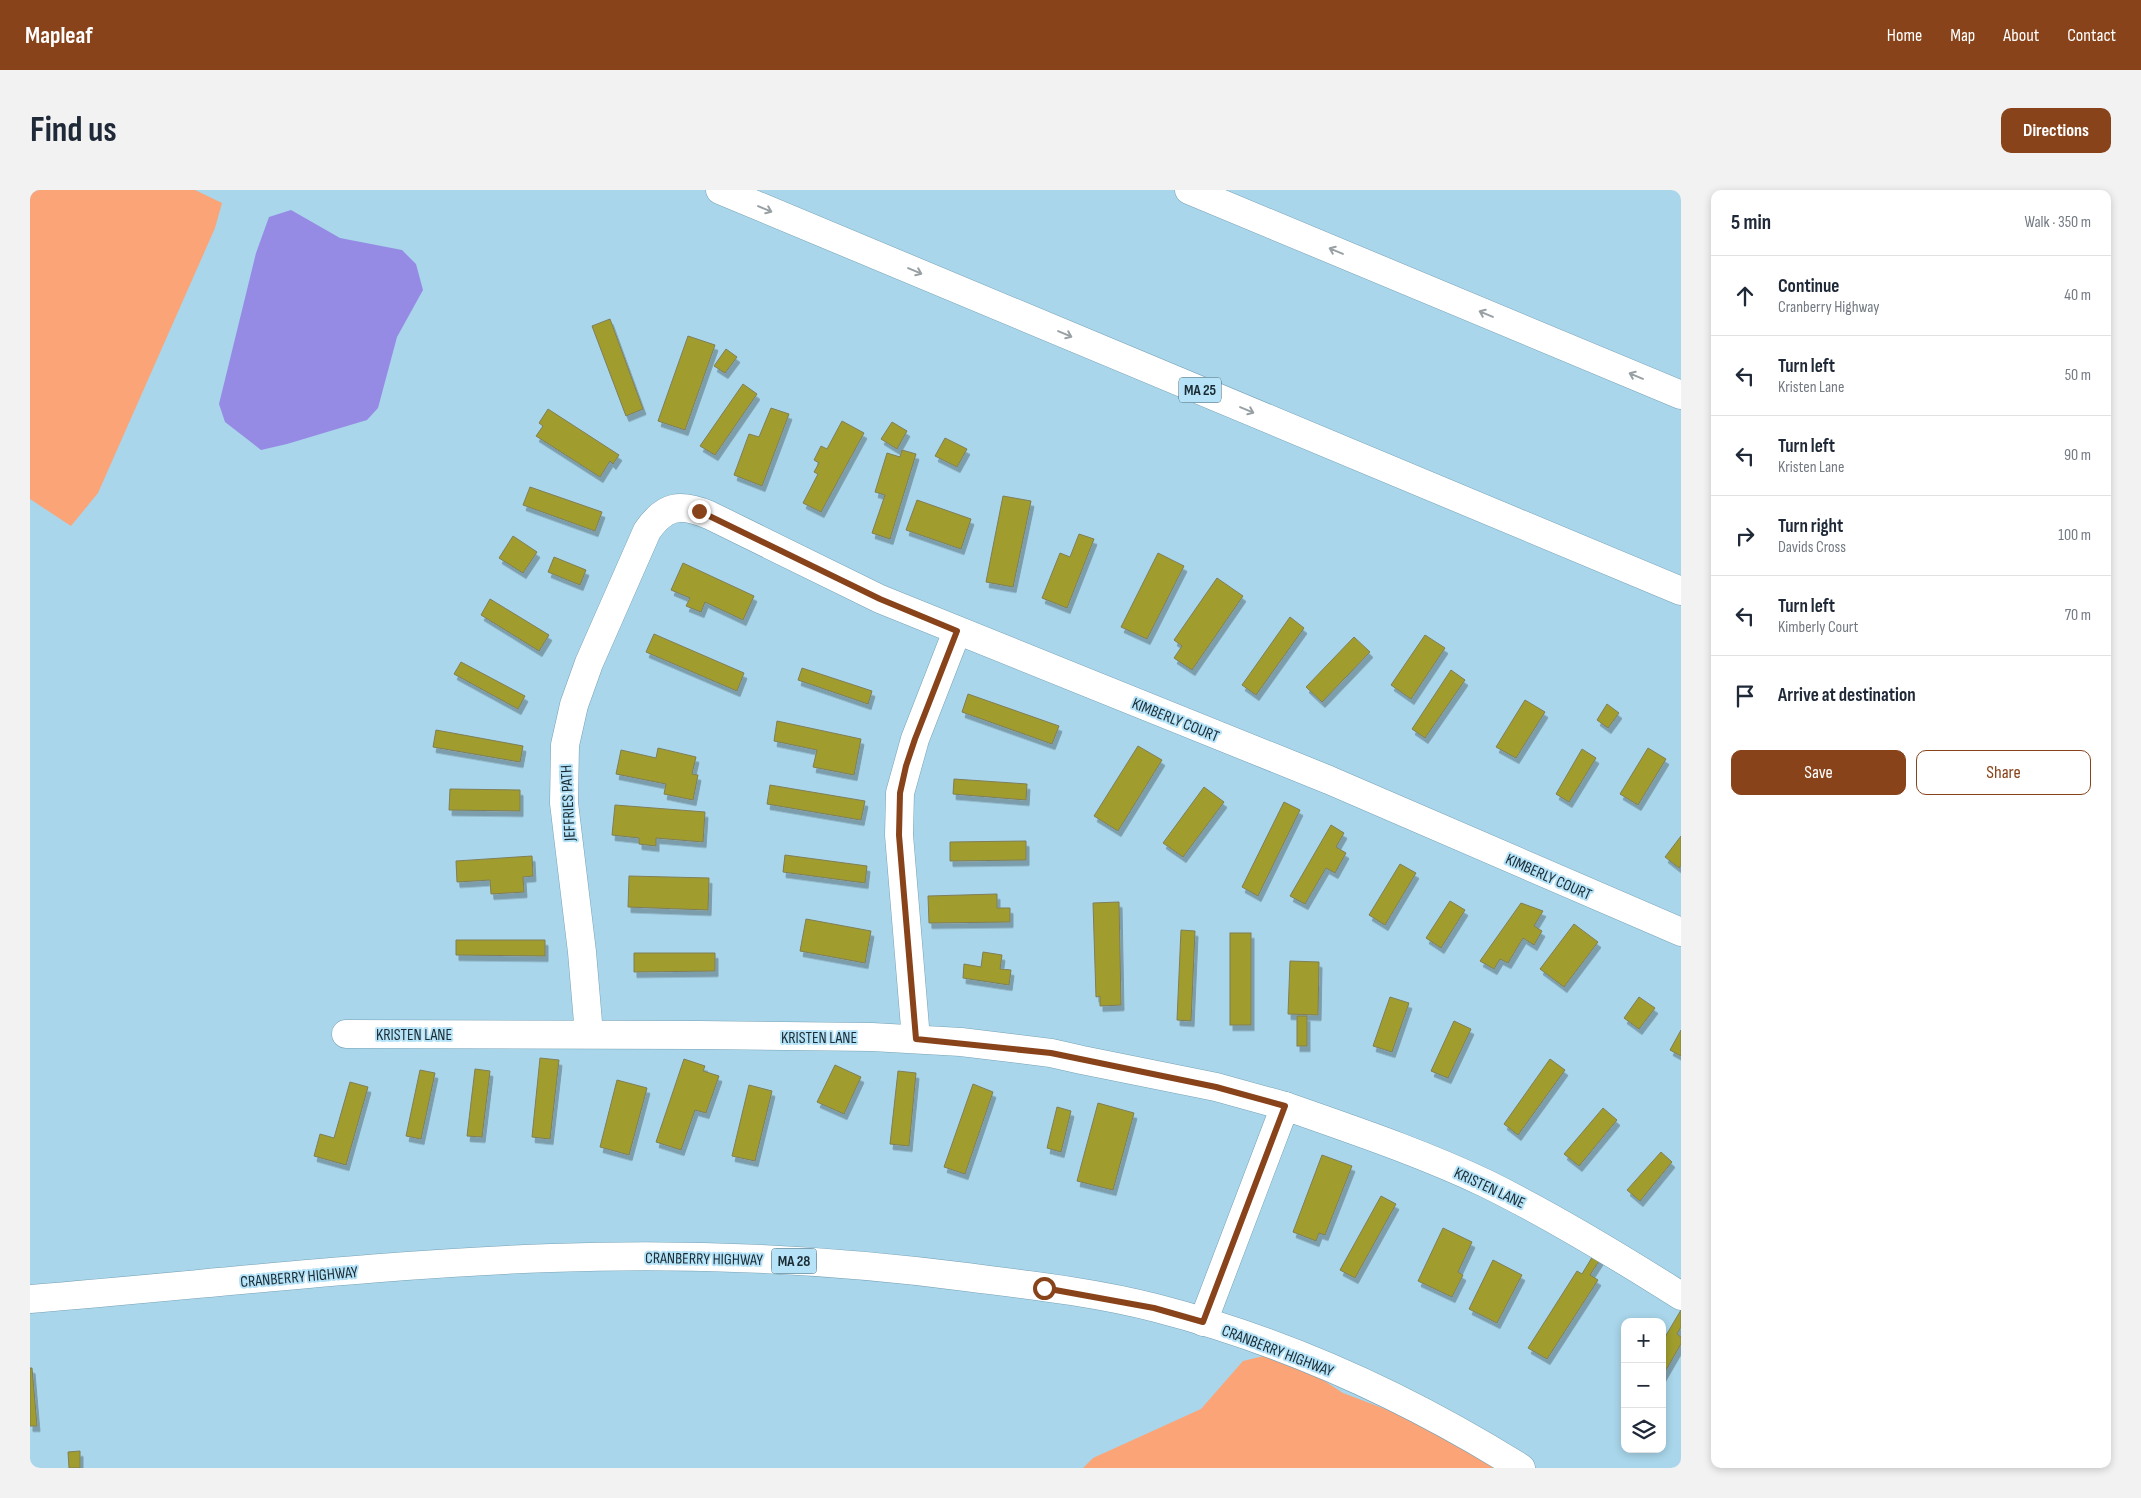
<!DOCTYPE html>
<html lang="en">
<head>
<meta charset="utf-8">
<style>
  body { margin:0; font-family:"Sofia Sans Condensed",sans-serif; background:#f2f2f3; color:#1f2937 }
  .controls { position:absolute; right:15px; bottom:15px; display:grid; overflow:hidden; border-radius:10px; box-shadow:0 2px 8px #0003 }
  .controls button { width:45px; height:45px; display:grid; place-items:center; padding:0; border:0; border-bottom:1px solid #e0e1e3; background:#fff; color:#1f2937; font:25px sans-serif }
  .stop { position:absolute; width:15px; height:15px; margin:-11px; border:4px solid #88431a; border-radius:50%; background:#fff }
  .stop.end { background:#88431a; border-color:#fff; box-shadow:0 1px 5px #0008 }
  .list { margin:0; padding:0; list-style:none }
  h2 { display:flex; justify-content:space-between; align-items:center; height:65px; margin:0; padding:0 20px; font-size:21px }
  h2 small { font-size:16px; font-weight:400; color:#747a83 }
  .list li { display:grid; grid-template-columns:32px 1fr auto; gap:15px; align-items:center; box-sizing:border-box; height:80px; padding:0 20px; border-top:1px solid #e0e1e3 }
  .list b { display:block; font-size:19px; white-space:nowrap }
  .list p { margin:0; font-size:16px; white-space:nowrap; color:#747a83 }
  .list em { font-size:16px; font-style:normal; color:#747a83 }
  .actions { display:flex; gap:10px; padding:15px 20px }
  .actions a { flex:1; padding:11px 0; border:1px solid #88431a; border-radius:10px; text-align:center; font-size:18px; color:#88431a }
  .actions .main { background:#88431a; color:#fff }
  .icon { flex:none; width:28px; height:28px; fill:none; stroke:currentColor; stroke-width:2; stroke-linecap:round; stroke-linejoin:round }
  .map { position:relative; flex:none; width:1651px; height:1278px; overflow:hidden; border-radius:10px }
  header { display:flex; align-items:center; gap:30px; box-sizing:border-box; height:70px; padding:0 25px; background:#88431a; color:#fff }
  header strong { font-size:24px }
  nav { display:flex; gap:28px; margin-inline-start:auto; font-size:18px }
  .intro { display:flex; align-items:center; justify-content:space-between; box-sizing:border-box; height:120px; padding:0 30px }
  h1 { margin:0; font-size:35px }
  .button { padding:12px 22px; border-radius:10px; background:#88431a; color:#fff; font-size:18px; font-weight:700 }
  main { display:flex; gap:30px; padding:0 30px }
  aside { flex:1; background:#fff; border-radius:10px; box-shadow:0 2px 8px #0003 }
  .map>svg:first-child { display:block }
  .green { fill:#fba477 }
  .water { fill:#968be4 }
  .building { fill:#a09d2f; stroke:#7f7e58; filter:url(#shadow) }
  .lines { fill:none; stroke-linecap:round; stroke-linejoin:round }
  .minor-casing { stroke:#77a2b6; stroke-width:29 }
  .major-casing { stroke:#77a2b6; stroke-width:29 }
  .highway-casing { stroke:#77a2b6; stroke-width:29 }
  .minor { stroke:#fff; stroke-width:28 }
  .major { stroke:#fff; stroke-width:28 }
  .highway { stroke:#fff; stroke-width:28 }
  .oneway { stroke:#98a0a3 }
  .route { stroke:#88431a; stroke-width:6 }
  .labels { text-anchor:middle; stroke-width:4; stroke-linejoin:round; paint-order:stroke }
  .shield { fill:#b6e3f8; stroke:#49626e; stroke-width:1 }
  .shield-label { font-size:15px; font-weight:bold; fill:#1a2b33 }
  .street-label { font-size:16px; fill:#1a2b33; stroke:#b6e3f8 }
</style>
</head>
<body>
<header>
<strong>Mapleaf</strong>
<nav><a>Home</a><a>Map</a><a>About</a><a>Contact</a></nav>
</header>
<div class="intro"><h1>Find us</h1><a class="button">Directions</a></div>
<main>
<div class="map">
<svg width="1651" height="1278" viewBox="0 0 1651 1278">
  <defs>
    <filter id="shadow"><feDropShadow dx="3" dy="5.5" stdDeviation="0" flood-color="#0004"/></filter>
  </defs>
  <rect width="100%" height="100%" fill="#a9d6eb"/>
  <!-- green -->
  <g class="green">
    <path d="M0 0H165L192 13 185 38 68 303 41 336 0 309Z"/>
    <path d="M1250 1162 1313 1203 1416 1242 1464 1278H1053L1063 1268 1171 1219 1213 1171Z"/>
  </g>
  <!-- water -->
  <path class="water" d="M261 20 310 48 372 60 386 74 393 100 367 147 348 218 337 230 257 254 231 260 195 232 189 214 226 63 239 27Z"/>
  <!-- building -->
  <g class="building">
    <path d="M580 129 613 219 596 226 562 136Z"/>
    <path d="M658 146 685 155 655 240 628 231Z"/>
    <path d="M696 159 707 167 695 183 684 176Z"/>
    <path d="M713 194 727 204 685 265 670 256Z"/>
    <path d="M741 218 759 224 732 296 704 285 719 244 729 247Z"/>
    <path d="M518 219 589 265 583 274 580 271 570 287 506 246 513 236 509 233Z"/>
    <path d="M812 231 834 243 791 322 773 313 788 284 784 282 789 273 784 270 791 256 797 259Z"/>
    <path d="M862 232 877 241 867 259 851 249Z"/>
    <path d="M915 248 937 259 927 277 905 266Z"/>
    <path d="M872 260 886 264 860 349 842 343 855 305 845 302 857 263 870 267Z"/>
    <path d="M500 297 572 322 565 341 493 315Z"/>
    <path d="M973 306 1001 311 983 397 956 392Z"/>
    <path d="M887 310 941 329 931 359 876 340Z"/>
    <path d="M1049 344 1064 349 1037 418 1012 408 1030 363 1040 367Z"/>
    <path d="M483 346 507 362 493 383 469 368Z"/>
    <path d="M1128 363 1154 376 1117 449 1091 437Z"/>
    <path d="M524 367 556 380 550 395 518 382Z"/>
    <path d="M653 373 724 406 713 430 675 412 671 422 656 416 660 408 641 400Z"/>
    <path d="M1187 388 1213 406 1162 480 1144 468 1152 456 1144 450Z"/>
    <path d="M460 409 519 445 509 461 451 425Z"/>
    <path d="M1260 427 1274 438 1226 505 1212 495Z"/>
    <path d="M624 444 714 483 707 501 616 462Z"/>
    <path d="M1395 445 1415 458 1381 509 1361 495Z"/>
    <path d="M1324 447 1340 462 1292 512 1276 497Z"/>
    <path d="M431 472 495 506 488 519 424 484Z"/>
    <path d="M772 478 842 501 838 514 768 490Z"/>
    <path d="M1421 480 1435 490 1395 548 1382 539Z"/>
    <path d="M938 504 1029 536 1022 554 932 522Z"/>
    <path d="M1495 510 1515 522 1486 568 1466 557Z"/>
    <path d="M1577 514 1589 523 1578 538 1567 530Z"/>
    <path d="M747 531 831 549 824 585 783 577 787 560 744 551Z"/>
    <path d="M406 540 493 556 490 572 403 557Z"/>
    <path d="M1108 556 1132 570 1088 641 1064 626Z"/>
    <path d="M628 558 666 567 662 584 668 585 663 610 634 604 636 594 586 584 591 560 626 568Z"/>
    <path d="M1618 558 1636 569 1608 615 1590 604Z"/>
    <path d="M1552 559 1566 568 1539 612 1526 604Z"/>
    <path d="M924 589 997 594 996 610 923 604Z"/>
    <path d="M740 595 835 611 831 630 737 614Z"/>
    <path d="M1174 597 1194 612 1153 667 1133 653Z"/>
    <path d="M420 599 490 600V621L419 620Z"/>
    <path d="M1254 612 1270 620 1228 706 1212 697Z"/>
    <path d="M585 615 675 622 673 652 626 648V656L609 654V648L582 645Z"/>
    <path d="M1301 635 1314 643 1306 657 1316 663 1305 683 1296 678 1275 714 1260 706Z"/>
    <path d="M1651 646V675L1649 678 1635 667Z"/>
    <path d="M996 651V670L920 671V652Z"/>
    <path d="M755 665 837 676 835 693 753 682Z"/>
    <path d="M502 666 503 686 493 687 494 702 461 704 460 690 427 692 426 671Z"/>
    <path d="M1370 674 1386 683 1355 735 1339 725Z"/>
    <path d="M599 686 679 688 678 720 598 717Z"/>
    <path d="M967 704V718H980V732L899 733 898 706Z"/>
    <path d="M1420 711 1435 720 1411 758 1396 748Z"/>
    <path d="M1089 712 1091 815 1070 816V806L1066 807 1063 713Z"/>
    <path d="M1491 713 1513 721 1504 736 1512 741 1504 755 1493 748 1478 773 1470 769 1464 779 1450 771Z"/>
    <path d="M776 729 841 741 835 773 770 761Z"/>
    <path d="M1544 734 1568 752 1534 797 1510 779Z"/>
    <path d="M1151 740 1165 741 1161 831 1147 830Z"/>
    <rect x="1200" y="743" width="21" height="92"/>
    <path d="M426 750H515V766L426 765Z"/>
    <path d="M953 762 972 765 970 779 981 780 979 795 933 788 934 774 951 777Z"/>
    <path d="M604 763H685V781L604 782Z"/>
    <path d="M1260 771 1289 772 1288 825 1258 824Z"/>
    <path d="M1360 807 1379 813 1362 862 1343 856Z"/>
    <path d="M1609 807 1625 818 1609 839 1594 828Z"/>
    <rect x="1267" y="826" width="10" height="30"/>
    <path d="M1424 831 1441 839 1418 888 1401 881Z"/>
    <path d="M1651 840V866L1640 860Z"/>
    <path d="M510 868 529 870 520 949 502 947Z"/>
    <path d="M654 869 675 876 673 881 689 886 676 923 665 920 651 960 626 952Z"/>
    <path d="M1520 869 1535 880 1488 945 1474 934Z"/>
    <path d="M805 875 831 887 814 924 787 912Z"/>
    <path d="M445 879 460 881 452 947 437 946Z"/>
    <path d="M390 880 405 883 391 949 376 946Z"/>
    <path d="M868 881 886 883 879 956 860 954Z"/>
    <path d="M587 890 617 898 599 965 570 957Z"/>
    <path d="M320 892 338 897 316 975 284 966 290 944 304 948Z"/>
    <path d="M943 894 963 902 935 984 914 977Z"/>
    <path d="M719 895 742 901 725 971 702 966Z"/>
    <path d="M1068 913 1104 923 1083 1000 1047 991Z"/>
    <path d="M1027 917 1041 921 1031 962 1017 958Z"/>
    <path d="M1573 918 1587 930 1549 976 1534 964Z"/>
    <path d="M1631 962 1642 972 1610 1011 1597 1000Z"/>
    <path d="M1292 965 1322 976 1295 1045 1289 1043 1286 1051 1263 1042Z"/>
    <path d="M1351 1006 1366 1014 1325 1088 1310 1080Z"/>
    <path d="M1413 1038 1442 1052 1428 1082 1433 1085 1422 1107 1388 1091Z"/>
    <path d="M1564 1064 1571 1068 1560 1085 1568 1090 1517 1169 1498 1158 1547 1081 1552 1084Z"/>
    <path d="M1463 1070 1492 1085 1467 1133 1439 1119Z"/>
    <path d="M1651 1120V1137L1647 1144 1651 1147V1154L1632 1187V1152Z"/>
    <path d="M0 1178H2L7 1236H0Z"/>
    <path d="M50 1261V1278H39L38 1262Z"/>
  </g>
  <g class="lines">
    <defs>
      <g id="minor">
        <path d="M316 844 669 845 842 847 931 852 1021 863 1052 870 1186 897 1255 916"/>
        <path d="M559 844 552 762 534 613 535 555 544 515 559 473 617 341C635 315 650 313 679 325L850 409 1299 590 1651 742"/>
        <path d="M886 849 869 645 870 603 885 549 927 441"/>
        <path d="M1173 1132 1255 916C1323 940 1392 963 1457 994 1524 1027 1588 1066 1651 1106"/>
      </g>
      <path id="major" d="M0 1109C174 1095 347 1074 521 1068 660 1063 799 1069 936 1087 999 1095 1064 1102 1126 1118 1254 1151 1379 1208 1491 1278"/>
      <g id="highway">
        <path d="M690 0 1651 401"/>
        <path d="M1159 0 1651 205"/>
      </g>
    </defs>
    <!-- minor casing -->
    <use href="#minor" class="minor-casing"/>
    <!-- major casing -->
    <use href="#major" class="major-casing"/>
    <!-- highway casing -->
    <use href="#highway" class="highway-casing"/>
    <!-- minor -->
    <use href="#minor" class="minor"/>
    <!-- major -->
    <use href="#major" class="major"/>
    <!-- highway -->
    <use href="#highway" class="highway"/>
  </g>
  <!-- one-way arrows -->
  <defs><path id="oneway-shaft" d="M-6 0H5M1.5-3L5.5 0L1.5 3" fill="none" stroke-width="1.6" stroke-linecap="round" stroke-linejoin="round" transform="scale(1.25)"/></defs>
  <g class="oneway">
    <use href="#oneway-shaft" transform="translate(735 19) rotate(23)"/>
    <use href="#oneway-shaft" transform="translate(1306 61) rotate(-157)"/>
    <use href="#oneway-shaft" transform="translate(885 81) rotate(23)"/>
    <use href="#oneway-shaft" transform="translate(1456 124) rotate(-157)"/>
    <use href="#oneway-shaft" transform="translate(1035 144) rotate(23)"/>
    <use href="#oneway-shaft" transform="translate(1606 186) rotate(-157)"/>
    <use href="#oneway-shaft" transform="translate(1217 220) rotate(23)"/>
  </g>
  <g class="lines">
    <!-- route -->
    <path class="route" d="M669 321 850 409 927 441 885 549 876 576 870 603 869 645 886 849 1021 863 1186 897 1255 916 1173 1132 1124 1118 1014 1098"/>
  </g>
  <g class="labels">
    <!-- shield labels -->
    <g class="shield">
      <rect x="1149" y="187.5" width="42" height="25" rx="4"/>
      <rect x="741.5" y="1058.5" width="45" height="25" rx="4"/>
    </g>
    <g class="shield-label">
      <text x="1170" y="205">MA 25</text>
      <text x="764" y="1076">MA 28</text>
    </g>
    <!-- street labels -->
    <g class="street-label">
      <text transform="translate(1146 529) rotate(22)" y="6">KIMBERLY COURT</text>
      <text transform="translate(537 613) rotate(-93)" y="6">JEFFRIES PATH</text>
      <text transform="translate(1519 686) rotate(24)" y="6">KIMBERLY COURT</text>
      <text x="384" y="850">KRISTEN LANE</text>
      <text x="789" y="853">KRISTEN LANE</text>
      <text transform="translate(1460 997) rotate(25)" y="6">KRISTEN LANE</text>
      <text transform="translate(674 1068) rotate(1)" y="6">CRANBERRY HIGHWAY</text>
      <text transform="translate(269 1086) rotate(-5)" y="6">CRANBERRY HIGHWAY</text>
      <text transform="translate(1248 1160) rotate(21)" y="6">CRANBERRY HIGHWAY</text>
    </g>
  </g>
</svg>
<div class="controls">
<button>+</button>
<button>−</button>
<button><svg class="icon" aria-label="layers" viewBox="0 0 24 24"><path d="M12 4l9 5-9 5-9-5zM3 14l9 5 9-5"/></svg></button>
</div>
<div class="stop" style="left:1014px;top:1098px"></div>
<div class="stop end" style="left:669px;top:321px"></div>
</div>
<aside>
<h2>5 min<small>Walk · 350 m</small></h2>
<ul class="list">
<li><svg class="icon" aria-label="ahead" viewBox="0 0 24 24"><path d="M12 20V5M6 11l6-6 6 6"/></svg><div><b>Continue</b><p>Cranberry Highway</p></div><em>40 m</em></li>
<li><svg class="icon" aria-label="left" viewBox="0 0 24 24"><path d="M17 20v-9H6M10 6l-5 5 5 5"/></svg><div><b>Turn left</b><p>Kristen Lane</p></div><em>50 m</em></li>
<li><svg class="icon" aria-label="left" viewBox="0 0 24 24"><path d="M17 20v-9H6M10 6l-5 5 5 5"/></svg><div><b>Turn left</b><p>Kristen Lane</p></div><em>90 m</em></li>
<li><svg class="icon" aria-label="right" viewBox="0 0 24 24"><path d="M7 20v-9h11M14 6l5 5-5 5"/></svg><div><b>Turn right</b><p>Davids Cross</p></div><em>100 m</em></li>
<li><svg class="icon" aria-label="left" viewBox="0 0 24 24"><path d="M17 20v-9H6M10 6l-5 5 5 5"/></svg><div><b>Turn left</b><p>Kimberly Court</p></div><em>70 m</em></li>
<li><svg class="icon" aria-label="arrive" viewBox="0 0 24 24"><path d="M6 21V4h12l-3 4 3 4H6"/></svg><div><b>Arrive at destination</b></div></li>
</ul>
<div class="actions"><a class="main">Save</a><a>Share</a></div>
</aside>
</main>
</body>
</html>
